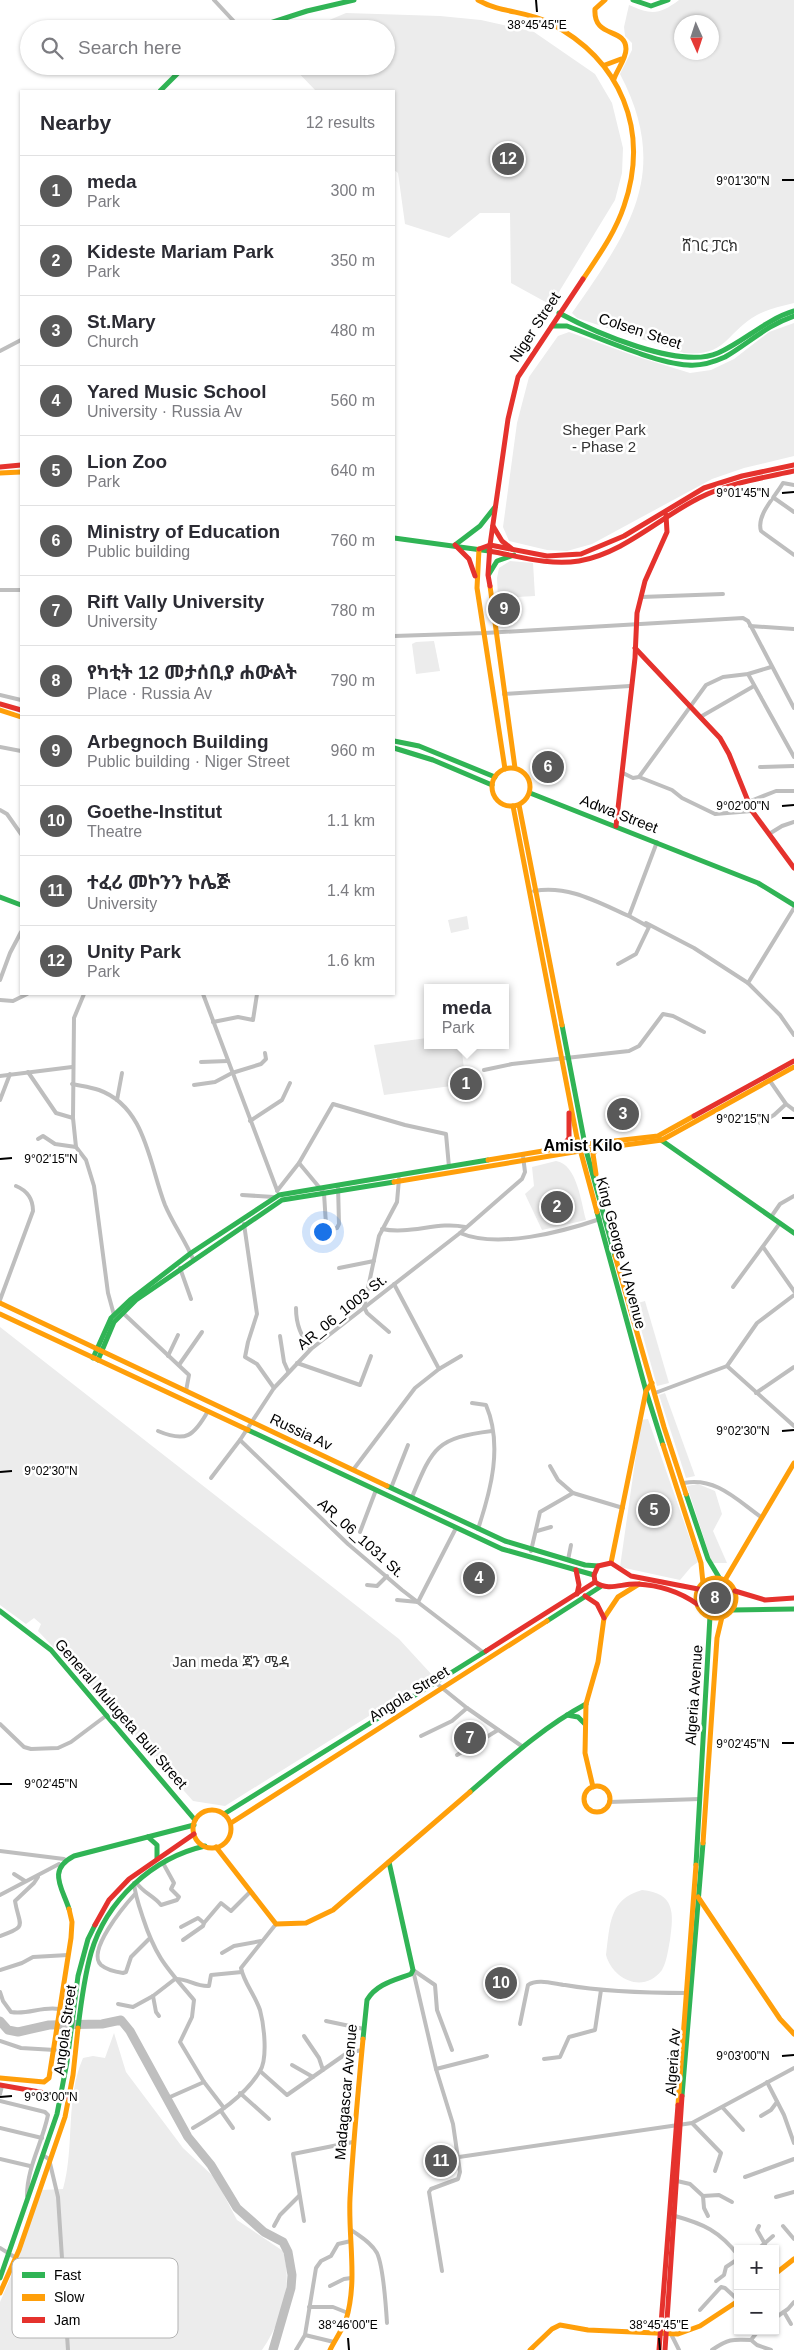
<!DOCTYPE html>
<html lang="en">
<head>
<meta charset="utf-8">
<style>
  body { margin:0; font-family:Helvetica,"Noto Sans Ethiopic",sans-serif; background:#f2f2f3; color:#2b2b33 }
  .controls { position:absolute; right:15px; bottom:15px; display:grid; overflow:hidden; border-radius:0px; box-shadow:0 1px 4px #0004 }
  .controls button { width:45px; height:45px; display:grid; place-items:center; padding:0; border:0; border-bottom:1px solid #e1e1e2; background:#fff; color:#2b2b33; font:25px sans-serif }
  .compass { position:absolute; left:674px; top:15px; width:45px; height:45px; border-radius:50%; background:#fff; box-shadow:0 1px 4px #0004; rotate:177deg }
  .you { position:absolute; left:322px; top:1231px; width:18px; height:18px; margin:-12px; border:4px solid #fff; border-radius:50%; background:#1a73e8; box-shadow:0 0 0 8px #1a73e833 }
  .badge { display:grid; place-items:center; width:32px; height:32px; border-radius:50%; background:#595959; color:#fff; font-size:16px; font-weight:700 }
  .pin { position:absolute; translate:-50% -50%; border:2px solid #fff; box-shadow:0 1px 5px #0006 }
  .popup { position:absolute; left:424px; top:984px; width:85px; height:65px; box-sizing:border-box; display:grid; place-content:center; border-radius:0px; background:#fff; filter:drop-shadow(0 1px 4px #0005); font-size:16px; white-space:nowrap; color:#7c7c81 }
  .popup b { font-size:19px; color:#2b2b33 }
  .popup::after { content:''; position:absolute; left:50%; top:100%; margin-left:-10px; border:10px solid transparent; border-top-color:#fff }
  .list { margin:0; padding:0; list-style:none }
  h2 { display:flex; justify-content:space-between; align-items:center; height:65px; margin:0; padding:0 20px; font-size:21px }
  h2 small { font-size:16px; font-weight:400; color:#7c7c81 }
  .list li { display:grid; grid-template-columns:32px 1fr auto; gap:15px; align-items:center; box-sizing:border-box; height:70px; padding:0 20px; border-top:1px solid #e1e1e2 }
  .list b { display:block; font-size:19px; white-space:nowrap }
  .list p { margin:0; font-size:16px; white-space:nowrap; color:#7c7c81 }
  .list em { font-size:16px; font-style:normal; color:#7c7c81 }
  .icon { flex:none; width:28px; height:28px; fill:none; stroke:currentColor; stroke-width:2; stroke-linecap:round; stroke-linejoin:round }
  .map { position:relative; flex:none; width:794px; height:2350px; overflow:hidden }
  .search { position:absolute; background:#fff; box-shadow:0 1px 4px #0004; left:20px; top:20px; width:375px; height:55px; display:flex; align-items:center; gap:12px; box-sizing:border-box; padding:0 18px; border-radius:28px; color:#7c7c81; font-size:19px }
  .panel { position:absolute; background:#fff; box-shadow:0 1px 4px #0004; left:20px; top:90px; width:375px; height:905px; border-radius:0px }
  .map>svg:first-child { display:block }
  .green { fill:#ececec; fill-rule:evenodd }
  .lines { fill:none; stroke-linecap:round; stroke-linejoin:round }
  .river { stroke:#bfbfbf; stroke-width:9 }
  .street { stroke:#bebebe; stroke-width:4 }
  .fast { stroke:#30b455; stroke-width:5 }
  .slow { stroke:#ff9f0a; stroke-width:5 }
  .jam { stroke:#e5322d; stroke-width:5 }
  .ticks { fill:none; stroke:#000; stroke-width:2 }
  .labels { text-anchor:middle; stroke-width:5; stroke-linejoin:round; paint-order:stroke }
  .park-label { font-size:15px; fill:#333; stroke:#fff }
  .street-label { font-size:15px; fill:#000; stroke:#fff }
  .neighbourhood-label { font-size:16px; font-weight:bold; fill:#000; stroke:#fff }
  .key { fill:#fff; stroke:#b2b2b2; stroke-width:1 }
  .key-label { font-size:14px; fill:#000 }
  .ticks-label { font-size:12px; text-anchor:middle; fill:#000; stroke:#fff; stroke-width:5; stroke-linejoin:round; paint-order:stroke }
</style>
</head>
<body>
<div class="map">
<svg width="794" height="2350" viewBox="0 0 794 2350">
  <rect width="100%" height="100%" fill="#fff"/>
  <!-- green -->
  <g class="green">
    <path d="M679 0H794V303C782 306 768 309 757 315 726 332 727 357 684 353L577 318 572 313C629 231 672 173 620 74L632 50V43L625 36 624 27 629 5C652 15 659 15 679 0ZM682 22H712V52H682Z"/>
    <path d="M346 13 440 16 481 20 534 32 595 74 612 103 623 148 622 173 615 200 551 305 511 283 510 213H480L449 238 405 224 398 173 394 170V91H316L292 66H386V29H308Z"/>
    <path d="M794 323V456L744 468 712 479 592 544 567 551 547 550 509 541 503 527 517 423 529 377 558 336 569 332 635 356 690 373 711 370 734 359 769 332Z"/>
    <path d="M510 561 533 563 535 596 498 598 497 578 499 568Z"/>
    <path d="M434 641 440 671 416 674 412 644 416 642Z"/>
    <path d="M467 916 469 929 451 933 448 920Z"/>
    <path d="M427 1038V1045H461L466 1084 384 1095 374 1045Z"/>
    <path d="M556 1161C577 1164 581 1202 586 1220L542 1230 525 1194 534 1186 532 1167Z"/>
    <path d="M645 1301 669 1383 657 1386 634 1304Z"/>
    <path d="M0 1327 399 1639 433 1676 225 1806 193 1801 96 1692 38 1631 41 1624 34 1618 26 1624 0 1605Z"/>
    <path d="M665 1393 695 1476 686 1478 659 1395Z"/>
    <path d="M648 1419 698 1562 691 1567 680 1580 620 1567 641 1420Z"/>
    <path d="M698 1484 715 1491 722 1514 713 1531 727 1563H712L687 1486Z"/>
    <path d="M642 1890C675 1893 674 1913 670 1940 668 1950 667 1961 662 1970 644 1994 613 1980 606 1955 610 1925 609 1899 642 1890Z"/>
    <path d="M114 2033 126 2072 183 2148 215 2178 237 2220 283 2251C293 2285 282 2321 262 2350H0V2302L15 2267 39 2193 42 2190 63 2189C75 2147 65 2099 83 2058L93 2056 105 2058Z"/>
  </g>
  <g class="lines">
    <!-- river -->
    <path class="river" d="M0 2021 8 2030 18 2032 49 2025 102 2024 121 2020 130 2031 188 2137 211 2165 237 2208 264 2232 283 2242 288 2252 292 2275 291 2288 273 2350"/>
    <!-- street -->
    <g class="street">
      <path d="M214 0 241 29"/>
      <path d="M0 351 21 340"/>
      <path d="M794 485 783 483C775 497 756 515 761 531L794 555"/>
      <path d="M774 498 794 512"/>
      <path d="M0 590H21"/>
      <path d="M641 597 723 594"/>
      <path d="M750 626 794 629"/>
      <path d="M394 636 485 633 743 618 748 621 753 630 794 708"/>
      <path d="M748 674 794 757"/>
      <path d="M504 694 630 686"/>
      <path d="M0 695 21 700"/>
      <path d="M702 716 754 686"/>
      <path d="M0 747 21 751"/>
      <path d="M760 767 794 766"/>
      <path d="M623 773 633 778 639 777 706 685 723 677 748 674 771 667"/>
      <path d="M639 777 672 790 682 798 715 814 752 811"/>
      <path d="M748 802 776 791H794"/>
      <path d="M0 810 7 814 21 834"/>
      <path d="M769 834 782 826 794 822"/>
      <path d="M534 891C569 885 597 902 629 916L657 842"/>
      <path d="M794 908 748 983 780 1015 794 1035"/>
      <path d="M646 923 694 948 748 983"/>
      <path d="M618 964 636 954 649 927 629 916"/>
      <path d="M0 980 10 953 21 932"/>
      <path d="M84 994 74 1018 73 1118 76 1147 86 1160 94 1186 108 1293 114 1315"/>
      <path d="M203 994 277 1190"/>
      <path d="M0 1000 13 1001 27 994"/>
      <path d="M213 1022 238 1017 253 1020 257 994"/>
      <path d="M201 1062 228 1061"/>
      <path d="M484 1070 512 1064 629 1051 639 1046 663 1014 673 1016 704 1032"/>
      <path d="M28 1072 56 1113 73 1118"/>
      <path d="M0 1076 72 1067"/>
      <path d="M770 1081 786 1104 794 1110"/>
      <path d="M72 1084C81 1086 90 1087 99 1090 146 1107 149 1164 165 1205 173 1224 185 1240 193 1259"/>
      <path d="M194 1085 215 1082 232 1073 261 1064 266 1059 265 1053"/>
      <path d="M0 1100 10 1074"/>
      <path d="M117 1100 122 1073"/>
      <path d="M250 1121 282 1100 290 1083"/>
      <path d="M760 1123 774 1115 786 1104"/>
      <path d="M38 1139 43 1136 55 1144 76 1147"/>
      <path d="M299 1163 324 1193 326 1225 331 1229 337 1228 339 1224 338 1185"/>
      <path d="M277 1191 299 1163 333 1104 405 1125 446 1134 449 1167"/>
      <path d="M242 1195 274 1197"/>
      <path d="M771 1217 780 1204 794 1196"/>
      <path d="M244 1224 257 1314 248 1342 245 1357 257 1364 274 1388"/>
      <path d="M382 1229C410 1235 438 1221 465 1227"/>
      <path d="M460 1233C498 1249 562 1232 600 1219"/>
      <path d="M763 1247 794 1291"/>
      <path d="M180 1268 191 1299"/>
      <path d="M339 1268 374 1261"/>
      <path d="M394 1284 439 1369"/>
      <path d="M733 1287 780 1223"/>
      <path d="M0 1300 33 1211C33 1199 28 1191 16 1186"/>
      <path d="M296 1308C296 1325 301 1336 311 1349"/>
      <path d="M123 1313 189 1375 186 1391"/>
      <path d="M389 1332 367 1313 364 1307 379 1236 397 1202 399 1179"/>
      <path d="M280 1336 284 1362 288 1371"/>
      <path d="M168 1356 178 1335"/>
      <path d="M297 1363 360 1385 371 1356"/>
      <path d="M179 1365 202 1332"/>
      <path d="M727 1366 794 1426"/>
      <path d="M655 1393 727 1366 757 1323 794 1295"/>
      <path d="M756 1393 794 1367"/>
      <path d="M472 1403 486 1405C503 1445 491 1490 478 1529"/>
      <path d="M158 1431C186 1443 194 1436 208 1411"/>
      <path d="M550 1466 558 1480 573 1493"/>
      <path d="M353 1470 415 1388 439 1369 461 1356"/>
      <path d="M211 1478 240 1440"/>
      <path d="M684 1483C716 1477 737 1500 761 1517"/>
      <path d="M391 1488 408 1445"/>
      <path d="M412 1497C433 1447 436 1438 492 1431"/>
      <path d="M537 1531 551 1527"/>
      <path d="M360 1532 376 1490"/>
      <path d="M531 1551 540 1512 573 1493 623 1508"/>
      <path d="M568 1560 571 1545"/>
      <path d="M367 1585 377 1586 387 1576"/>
      <path d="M397 1600 418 1602"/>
      <path d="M418 1602 456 1528"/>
      <path d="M484 1653 402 1590 348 1544 240 1440 274 1388 311 1349 460 1233 522 1179 525 1172 523 1156"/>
      <path d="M436 1683 467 1708 523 1747"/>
      <path d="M0 1724 24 1747 31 1749 58 1748 71 1742 107 1715"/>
      <path d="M421 1736 452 1721 467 1708"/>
      <path d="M457 1755 498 1730"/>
      <path d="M609 1802 700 1799"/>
      <path d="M0 1851 64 1859"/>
      <path d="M14 1874 25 1881"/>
      <path d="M136 1882C143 1893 153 1895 161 1905L177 1900 179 1897 171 1889 174 1883 163 1863"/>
      <path d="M134 1883C135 1895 139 1906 143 1918 156 1958 167 1968 194 2000L192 2017 180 2042 204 2082 224 2108"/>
      <path d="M135 1894C125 1905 86 1951 101 1965 107 1970 116 1972 123 1973L126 1972 131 1957 149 1939"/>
      <path d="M0 1895 59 1864"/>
      <path d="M181 1927 198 1918 204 1923 221 1903 231 1911 250 1892"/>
      <path d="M0 1936C29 1926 19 1926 15 1901L34 1883 38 1877"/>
      <path d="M183 1940 203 1926 204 1923"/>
      <path d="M222 1953 234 1946 261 1941"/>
      <path d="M0 1970 22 1963 33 1957 68 1955"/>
      <path d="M413 1970 436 2069 453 2124 460 2172 458 2179 431 2189 429 2192 442 2271"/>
      <path d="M413 1970 435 1985 437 2010 452 2050"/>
      <path d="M175 1979C187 1978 196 1987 209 1986L211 1975 242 1972"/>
      <path d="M0 1992 3 2001 11 2012C28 2015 42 2006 59 2009"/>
      <path d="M153 1996 156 2012 159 2016"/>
      <path d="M118 2004 133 2007 153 1996 175 1979"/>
      <path d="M326 2021 364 2029"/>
      <path d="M520 2024 528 1985C537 1978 555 1984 565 1985 605 1992 648 1993 688 1993"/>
      <path d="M304 2036 319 2058 323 2070"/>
      <path d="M0 2041 21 2048 55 2050"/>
      <path d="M544 2059 560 2057 569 2037 595 2030 601 1990"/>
      <path d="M292 2065 313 2077"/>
      <path d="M436 2069 487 2056"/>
      <path d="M260 2071 287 2095 347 2053 362 2050"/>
      <path d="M767 2082 784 2115 794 2143"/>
      <path d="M240 2093 269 2119"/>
      <path d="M0 2094 2 2086"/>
      <path d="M170 2097 204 2082"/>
      <path d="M0 2101 45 2112 48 2115C42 2144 27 2167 27 2196"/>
      <path d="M723 2108 743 2130"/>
      <path d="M221 2111 233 2128"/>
      <path d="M761 2116 771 2110 777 2102"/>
      <path d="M692 2123 721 2153 715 2171"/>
      <path d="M0 2128 42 2138"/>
      <path d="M193 2128C217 2114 245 2096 260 2071 268 2058 264 2025 260 2010 255 1995 244 1983 241 1968L276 1924"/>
      <path d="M44 2156 49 2159 58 2197 68 2350"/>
      <path d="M459 2157 692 2123 794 2068"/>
      <path d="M0 2159 30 2166"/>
      <path d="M745 2177 794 2159"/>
      <path d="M677 2181 690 2184 703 2196 704 2208 708 2216"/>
      <path d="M703 2196 719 2195 732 2202"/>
      <path d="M776 2197 794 2192"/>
      <path d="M675 2216C704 2224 719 2231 738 2255"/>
      <path d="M304 2221 293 2154 353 2142"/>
      <path d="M274 2226 280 2215 299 2196"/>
      <path d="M759 2226 757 2230 765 2244"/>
      <path d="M783 2226 794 2239"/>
      <path d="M350 2229C359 2236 371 2242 377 2253 383 2266 386 2307 387 2323"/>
      <path d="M0 2248 16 2258"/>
      <path d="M758 2249 773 2236"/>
      <path d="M716 2281 724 2275 726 2267 738 2259"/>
      <path d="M330 2286 344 2279 351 2278"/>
      <path d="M309 2307H333L348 2313"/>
      <path d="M700 2310 721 2287 725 2288 738 2300"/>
      <path d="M784 2312 791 2324"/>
      <path d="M775 2318 788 2309 794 2302"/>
      <path d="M305 2335 334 2342"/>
      <path d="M672 2336 679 2350"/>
      <path d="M751 2340 758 2331"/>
      <path d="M296 2350 305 2335 316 2268 321 2261 331 2256 338 2244 351 2241"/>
      <path d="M712 2350C728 2339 732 2339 751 2340L757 2345 771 2350"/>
    </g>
    <!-- fast -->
    <g class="fast">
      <path d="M633 0 651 6 668 0"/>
      <path d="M251 29 307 11 354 0"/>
      <path d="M160 91 185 66"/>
      <path d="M559 313C594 332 680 370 718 353 745 341 765 320 794 311"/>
      <path d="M552 326H567C600 338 655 363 688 365 700 366 714 362 725 357 749 343 767 325 794 316"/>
      <path d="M394 538 489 551"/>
      <path d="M455 545 480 526 495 507"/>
      <path d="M489 574 497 561 514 555"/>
      <path d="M394 741 419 746 495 777"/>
      <path d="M394 748 433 760 492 785"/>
      <path d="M530 793 758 883 794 905"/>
      <path d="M0 897 21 905"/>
      <path d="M562 1025 586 1150 615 1256"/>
      <path d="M661 1140 794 1233"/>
      <path d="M597 1212 646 1391 663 1445"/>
      <path d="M93 1358 111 1318 130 1300 191 1253 279 1195 488 1160"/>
      <path d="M98 1360 114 1322 136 1300 282 1200 394 1182"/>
      <path d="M248 1430 502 1549 594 1575"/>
      <path d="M387 1486 505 1541 585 1565 598 1566"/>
      <path d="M686 1494 708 1559 720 1579"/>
      <path d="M732 1610 794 1609"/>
      <path d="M0 1611 51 1650 195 1820"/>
      <path d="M547 1621 600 1587"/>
      <path d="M567 1715 578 1717 585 1724"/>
      <path d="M470 1792C507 1760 543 1727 586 1704"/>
      <path d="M224 1814 486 1651"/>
      <path d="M148 1837 157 1845V1858"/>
      <path d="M696 1865 710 1616"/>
      <path d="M69 1909C62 1887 47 1870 74 1856L194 1825"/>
      <path d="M78 2028C81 2003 84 1978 91 1953 106 1901 152 1858 205 1846"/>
      <path d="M363 2039 367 2000C376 1984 395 1980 411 1974L413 1970 389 1862"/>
      <path d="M682 2096 703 1843"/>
      <path d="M0 2278 57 2114 67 2062 78 1976 88 1939 95 1925"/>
    </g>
    <!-- slow -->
    <g class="slow">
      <path d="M478 0C500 13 528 11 550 23 621 60 650 130 624 206 615 233 599 255 583 279"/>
      <path d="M605 0 595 9C593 39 626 27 626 49 626 59 617 70 614 79"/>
      <path d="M605 65 621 59"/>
      <path d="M0 473 21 472"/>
      <path d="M479 549 477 588 505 769"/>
      <path d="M490 586 515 768"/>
      <path d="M0 710 21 717"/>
      <circle cx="511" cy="787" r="19"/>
      <path d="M519 805 562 1025"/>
      <path d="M513 806 577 1138 597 1212"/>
      <path d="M488 1160 579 1145 658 1136 694 1116"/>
      <path d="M596 1174 593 1154 597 1149"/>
      <path d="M394 1182 580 1151 662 1140 794 1067"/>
      <path d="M615 1256 664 1427 686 1494"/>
      <path d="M0 1303 387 1486"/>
      <path d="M0 1314 248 1430"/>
      <path d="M663 1445 701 1563 703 1583"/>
      <path d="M611 1563 646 1391 652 1383"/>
      <circle cx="716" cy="1598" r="20"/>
      <path d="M725 1580 794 1463"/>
      <circle cx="597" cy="1799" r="13"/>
      <path d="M593 1787 585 1753 586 1704 598 1662 604 1618 618 1597 639 1584"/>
      <circle cx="212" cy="1829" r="19"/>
      <path d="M231 1823 547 1621"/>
      <path d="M703 1843 717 1638 722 1617"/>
      <path d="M216 1847 276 1924 306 1923 333 1910 470 1792"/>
      <path d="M698 1897 780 2019 794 2034"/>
      <path d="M0 2078 44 2082 49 2078 71 1938 72 1922 69 1909"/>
      <path d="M678 2105 696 1865"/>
      <path d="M775 2274 794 2259"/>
      <path d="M0 2293 19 2250 65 2117 73 2075 78 2028"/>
      <path d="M330 2350C335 2340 342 2330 346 2320 358 2280 348 2238 350 2198 353 2145 358 2092 363 2039"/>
      <path d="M530 2350 552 2329 560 2325 588 2330 678 2334 700 2326 738 2301"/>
    </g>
    <!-- jam -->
    <g class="jam">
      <path d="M0 467 21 465"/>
      <path d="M493 526 502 541 512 549"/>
      <path d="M455 545 469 559 475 576"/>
      <path d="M479 549 490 545 547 556 581 554 624 536 704 488 742 476 794 465"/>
      <path d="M489 551C518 556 549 566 579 561 624 553 659 518 699 498 729 483 762 478 794 471"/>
      <path d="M490 586 488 575 490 545 508 419 518 377 583 279"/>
      <path d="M635 648 720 738 729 754 752 811 794 868"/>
      <path d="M0 704 21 710"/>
      <path d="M616 826 635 658 637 613 645 581 667 532 666 515"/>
      <path d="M694 1116 794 1061"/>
      <path d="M562 1148 569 1138V1113"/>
      <path d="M576 1570 579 1585 577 1594"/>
      <path d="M735 1591 765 1600 794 1598"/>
      <path d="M585 1596 597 1604 604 1618"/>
      <path d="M697 1604C680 1592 658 1585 637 1584 622 1583 609 1592 595 1582L594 1575 598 1566 611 1563 631 1576 698 1589"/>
      <path d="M486 1651 595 1582"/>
      <path d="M95 1925 109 1900 129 1879 194 1834"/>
      <path d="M0 2085 68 2097"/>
      <path d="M659 2350 678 2105"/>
      <path d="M665 2350 682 2096"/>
    </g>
  </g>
  <!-- ticks -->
  <path class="ticks" d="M536 0 537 12M782 180H794M782 493 794 492M782 806 794 805M782 1118H794M0 1159 12 1158M782 1431 794 1430M0 1472 12 1471M782 1743H794M0 1784H12M782 2056 794 2055M0 2097 12 2096M348 2338 349 2350M659 2338 660 2350"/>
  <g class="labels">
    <!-- park labels -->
    <g class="park-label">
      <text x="710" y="251">ሸገር ፓርክ</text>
      <text x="604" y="435">Sheger Park<tspan x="604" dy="17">- Phase 2</tspan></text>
      <text x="231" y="1667">Jan meda ጃን ሜዳ</text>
    </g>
    <!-- street labels -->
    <g class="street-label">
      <text transform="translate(535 327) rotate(-57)" y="5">Niger Street</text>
      <text transform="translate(640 331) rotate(18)" y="5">Colsen Steet</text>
      <text transform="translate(619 814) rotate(21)" y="5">Adwa Street</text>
      <text transform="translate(621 1253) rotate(75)" y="5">King George VI Avenue</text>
      <text transform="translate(342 1312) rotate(-39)" y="5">AR_06_1003 St.</text>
      <text transform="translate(301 1432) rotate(25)" y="5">Russia Av</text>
      <text transform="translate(361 1538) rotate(42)" y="5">AR_06_1031 St.</text>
      <text transform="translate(409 1694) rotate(-32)" y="5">Angola Street</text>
      <text transform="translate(694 1695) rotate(-86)" y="5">Algeria Avenue</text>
      <text transform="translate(121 1714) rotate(49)" y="5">General Mulugeta Buli Street</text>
      <text transform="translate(65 2030) rotate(-82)" y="5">Angola Street</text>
      <text transform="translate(673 2062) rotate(-86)" y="5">Algeria Av</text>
      <text transform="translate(346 2092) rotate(-85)" y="5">Madagascar Avenue</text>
    </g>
    <!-- neighbourhood labels -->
    <g class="neighbourhood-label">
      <text x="583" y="1151">Amist Kilo</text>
    </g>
  </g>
  <!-- legend -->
  <rect x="12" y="2258" width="166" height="80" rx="8" class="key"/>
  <rect x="22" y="2272" width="23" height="6" fill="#30b455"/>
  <rect x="22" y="2294" width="23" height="7" fill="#ff9f0a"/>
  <rect x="22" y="2317" width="23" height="6" fill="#e5322d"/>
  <g class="key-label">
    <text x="54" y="2280">Fast</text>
    <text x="54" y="2302">Slow</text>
    <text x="54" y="2325">Jam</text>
  </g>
  <g class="ticks-label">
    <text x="537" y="29">38°45'45"E</text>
    <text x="743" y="185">9°01'30"N</text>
    <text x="743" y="497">9°01'45"N</text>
    <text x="743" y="810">9°02'00"N</text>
    <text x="743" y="1123">9°02'15"N</text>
    <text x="51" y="1163">9°02'15"N</text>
    <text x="743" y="1435">9°02'30"N</text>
    <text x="51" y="1475">9°02'30"N</text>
    <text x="743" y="1748">9°02'45"N</text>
    <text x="51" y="1788">9°02'45"N</text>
    <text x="743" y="2060">9°03'00"N</text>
    <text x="51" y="2101">9°03'00"N</text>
    <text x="348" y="2329">38°46'00"E</text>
    <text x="659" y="2329">38°45'45"E</text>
  </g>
</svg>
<div class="controls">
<button>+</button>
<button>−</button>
</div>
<svg class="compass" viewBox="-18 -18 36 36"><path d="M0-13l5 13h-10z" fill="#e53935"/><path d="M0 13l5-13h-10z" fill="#7c7c81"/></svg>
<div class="you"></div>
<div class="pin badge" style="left:466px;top:1084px">1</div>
<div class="popup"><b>meda</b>Park</div>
<div class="pin badge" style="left:557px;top:1207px">2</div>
<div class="pin badge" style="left:623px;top:1114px">3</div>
<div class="pin badge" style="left:479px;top:1578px">4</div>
<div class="pin badge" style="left:654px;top:1510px">5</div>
<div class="pin badge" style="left:548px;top:767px">6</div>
<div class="pin badge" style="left:470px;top:1738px">7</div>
<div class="pin badge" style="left:715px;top:1598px">8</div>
<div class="pin badge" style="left:504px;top:609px">9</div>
<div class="pin badge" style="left:501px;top:1983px">10</div>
<div class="pin badge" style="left:441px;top:2161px">11</div>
<div class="pin badge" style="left:508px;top:159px">12</div>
<div class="search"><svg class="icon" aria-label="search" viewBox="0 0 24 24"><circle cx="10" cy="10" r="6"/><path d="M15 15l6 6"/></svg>Search here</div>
<section class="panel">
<h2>Nearby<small>12 results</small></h2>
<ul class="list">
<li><span class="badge">1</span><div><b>meda</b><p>Park</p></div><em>300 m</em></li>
<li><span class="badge">2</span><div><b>Kideste Mariam Park</b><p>Park</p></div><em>350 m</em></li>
<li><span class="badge">3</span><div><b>St.Mary</b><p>Church</p></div><em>480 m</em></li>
<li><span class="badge">4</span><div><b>Yared Music School</b><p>University · Russia Av</p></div><em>560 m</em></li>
<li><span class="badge">5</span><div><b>Lion Zoo</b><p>Park</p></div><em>640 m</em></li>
<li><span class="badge">6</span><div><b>Ministry of Education</b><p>Public building</p></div><em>760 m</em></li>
<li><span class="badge">7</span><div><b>Rift Vally University</b><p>University</p></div><em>780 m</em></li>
<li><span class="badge">8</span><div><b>የካቲት 12 መታሰቢያ ሐውልት</b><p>Place · Russia Av</p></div><em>790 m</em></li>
<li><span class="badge">9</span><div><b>Arbegnoch Building</b><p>Public building · Niger Street</p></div><em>960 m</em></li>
<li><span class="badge">10</span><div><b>Goethe-Institut</b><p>Theatre</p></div><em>1.1 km</em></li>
<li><span class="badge">11</span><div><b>ተፈሪ መኮንን ኮሌጅ</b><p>University</p></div><em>1.4 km</em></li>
<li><span class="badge">12</span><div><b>Unity Park</b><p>Park</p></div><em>1.6 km</em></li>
</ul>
</section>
</div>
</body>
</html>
